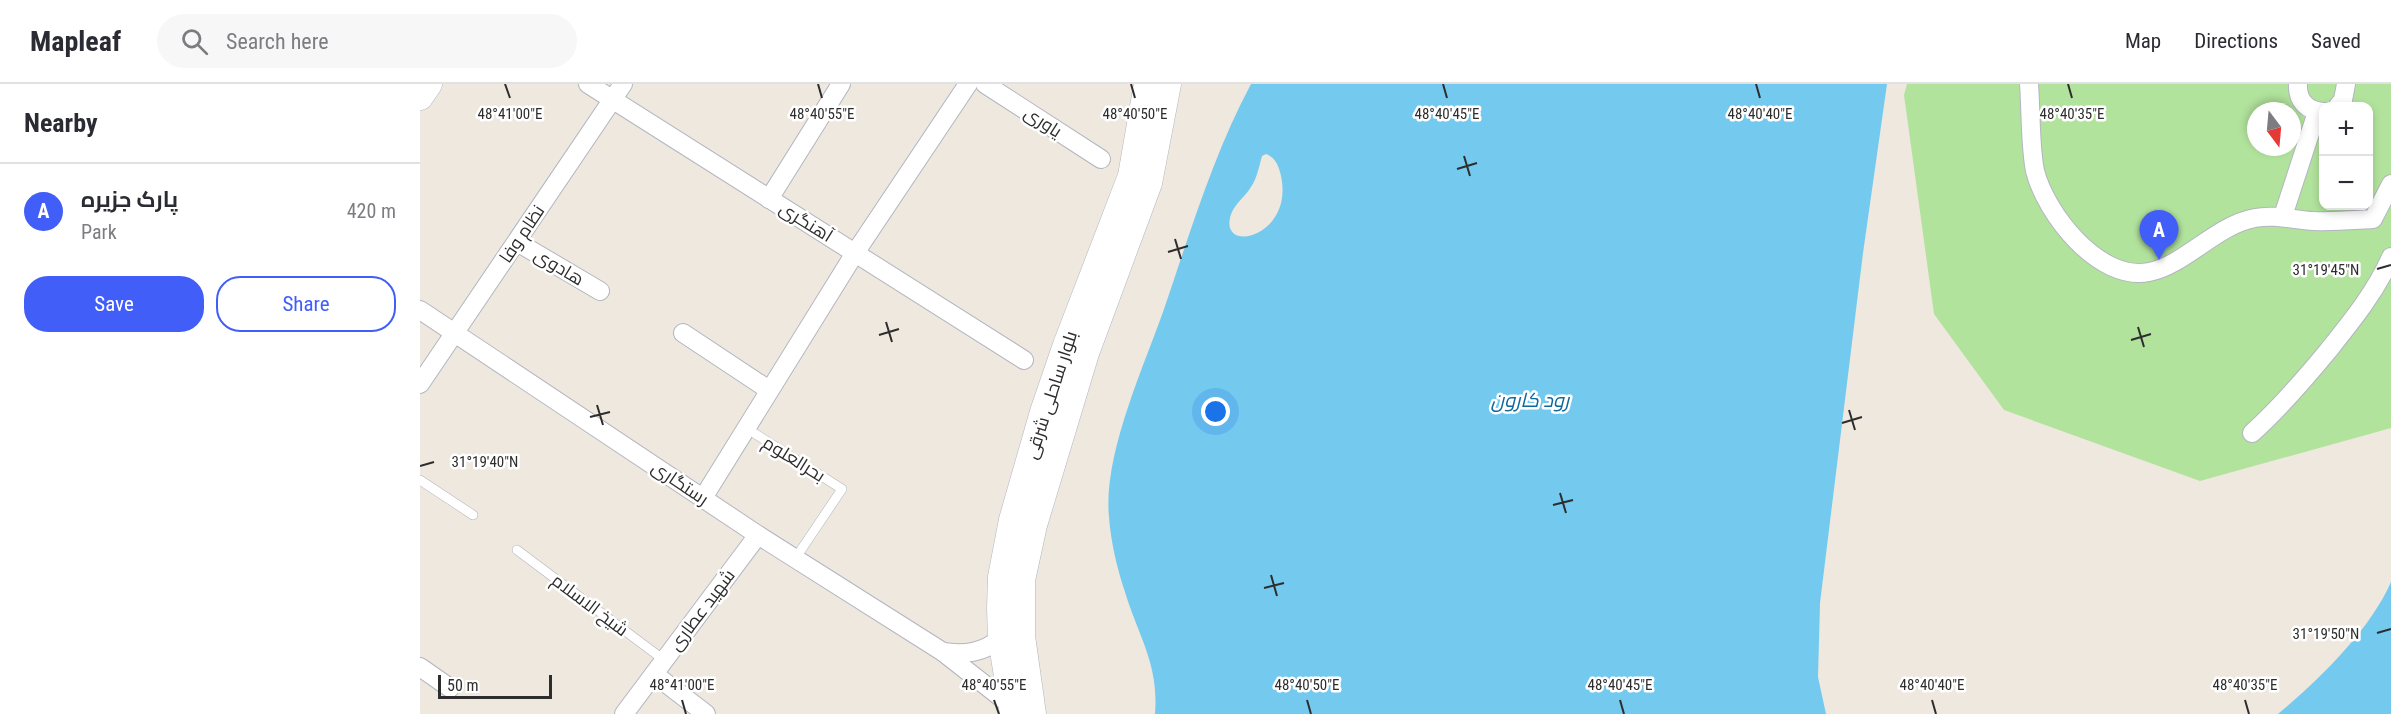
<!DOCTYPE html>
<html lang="en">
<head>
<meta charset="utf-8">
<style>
  body { margin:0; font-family:"Roboto Condensed",Cairo,sans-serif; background:#f7f7f7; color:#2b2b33 }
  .controls { position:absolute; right:18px; top:18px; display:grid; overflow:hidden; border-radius:12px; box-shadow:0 3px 9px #0003 }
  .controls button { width:54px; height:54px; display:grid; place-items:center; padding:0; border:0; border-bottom:2px solid #e1e1e2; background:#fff; color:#2b2b33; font:30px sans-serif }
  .compass { position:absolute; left:1827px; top:18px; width:54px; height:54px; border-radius:50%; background:#fff; box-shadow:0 3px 9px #0003; rotate:164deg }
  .scale { position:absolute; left:18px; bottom:15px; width:114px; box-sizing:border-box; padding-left:6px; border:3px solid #2d2d2d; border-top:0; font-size:16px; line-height:21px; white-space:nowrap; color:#2d2d2d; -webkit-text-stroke:4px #fff; paint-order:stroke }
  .you { position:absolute; left:796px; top:328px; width:21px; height:21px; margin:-15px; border:4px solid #fff; border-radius:50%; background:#1a73e8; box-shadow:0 0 0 9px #1a73e833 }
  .badge { display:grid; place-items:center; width:39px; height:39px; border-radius:50%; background:#425ef8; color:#fff; font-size:20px; font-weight:700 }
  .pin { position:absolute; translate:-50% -50px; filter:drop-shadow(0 2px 3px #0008) }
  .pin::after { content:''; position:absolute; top:32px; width:21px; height:18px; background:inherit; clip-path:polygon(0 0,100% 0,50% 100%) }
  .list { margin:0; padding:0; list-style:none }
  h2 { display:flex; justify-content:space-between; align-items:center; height:78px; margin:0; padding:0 24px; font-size:26px }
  h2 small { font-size:20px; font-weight:400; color:#7c7c81 }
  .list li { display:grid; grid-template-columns:39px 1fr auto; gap:18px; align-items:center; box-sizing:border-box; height:96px; padding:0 24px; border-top:2px solid #e1e1e2 }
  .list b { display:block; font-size:22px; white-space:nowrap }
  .list p { margin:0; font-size:20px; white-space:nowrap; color:#7c7c81 }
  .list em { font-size:20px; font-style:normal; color:#7c7c81 }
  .actions { display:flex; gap:12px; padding:18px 24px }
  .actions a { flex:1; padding:14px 0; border:2px solid #425ef8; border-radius:24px; text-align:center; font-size:21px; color:#425ef8 }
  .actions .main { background:#425ef8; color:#fff }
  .icon { flex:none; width:33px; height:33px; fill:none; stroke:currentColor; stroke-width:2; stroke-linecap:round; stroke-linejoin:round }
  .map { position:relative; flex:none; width:1971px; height:630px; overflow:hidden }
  header { display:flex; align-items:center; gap:36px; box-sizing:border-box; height:84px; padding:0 30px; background:#fff; border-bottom:2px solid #e1e1e2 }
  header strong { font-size:28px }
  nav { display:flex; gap:33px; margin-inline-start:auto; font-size:21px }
  .search { width:420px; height:54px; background:#f7f7f7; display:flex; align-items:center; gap:15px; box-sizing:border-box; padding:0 21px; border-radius:33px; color:#7c7c81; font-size:22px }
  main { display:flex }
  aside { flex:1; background:#fff }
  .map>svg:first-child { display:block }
  .green { fill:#b2e39d; fill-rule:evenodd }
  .water { fill:#74c9ee; fill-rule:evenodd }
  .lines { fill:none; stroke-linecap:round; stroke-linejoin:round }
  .service-casing { stroke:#b3b5c0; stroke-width:10 }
  .minor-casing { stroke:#b3b5c0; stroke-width:20 }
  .secondary-casing { stroke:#b3b5c0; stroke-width:27 }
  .service { stroke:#fff; stroke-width:9 }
  .minor { stroke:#fff; stroke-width:18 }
  .secondary { stroke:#fff; stroke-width:26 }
  .ticks { fill:none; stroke:#2d2d2d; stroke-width:2 }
  .labels { text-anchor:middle; stroke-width:5; stroke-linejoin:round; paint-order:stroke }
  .street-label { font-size:18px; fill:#2d2d2d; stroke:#fff }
  .water-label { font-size:20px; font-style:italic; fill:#0f689e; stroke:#fff }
  .ticks-label { font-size:15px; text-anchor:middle; fill:#2d2d2d; stroke:#fff; stroke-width:5; stroke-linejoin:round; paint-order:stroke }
</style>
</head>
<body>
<header>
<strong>Mapleaf</strong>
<div class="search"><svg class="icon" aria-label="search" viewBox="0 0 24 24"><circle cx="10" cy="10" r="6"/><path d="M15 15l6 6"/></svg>Search here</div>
<nav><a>Map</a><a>Directions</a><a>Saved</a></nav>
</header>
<main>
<aside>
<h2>Nearby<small></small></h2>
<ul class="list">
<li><span class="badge">A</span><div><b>پارک جزیره</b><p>Park</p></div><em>420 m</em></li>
</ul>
<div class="actions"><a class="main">Save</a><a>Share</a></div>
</aside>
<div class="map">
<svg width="1971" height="630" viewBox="0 0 1971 630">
  <rect width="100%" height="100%" fill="#eee8df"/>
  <!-- green -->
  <path class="green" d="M1487 0H1971V344L1780 397 1584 326 1514 230 1484 11ZM1904 22H1948V122H1904ZM1836 27H1872V63H1836Z"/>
  <!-- water -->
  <g class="water">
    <path d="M831 0H1467L1443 169 1400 519 1398 593 1406 630H735C739 580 719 554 705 508 697 484 691 459 689 433 683 372 722 287 743 228 769 152 793 71 831 0ZM846 70C856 74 859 83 861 92 874 152 802 170 810 134 812 122 825 113 831 103 837 94 839 83 842 72Z"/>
    <path d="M1971 498V630H1858C1899 596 1950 546 1971 498Z"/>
  </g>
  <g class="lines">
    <defs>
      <g id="service">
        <path d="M326 344 422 405 375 475"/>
        <path d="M0 396 53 431"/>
        <path d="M97 466 244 576"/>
      </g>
      <g id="minor">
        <path d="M168 0 604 276"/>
        <path d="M565 0 681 75"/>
        <path d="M1609 0C1611 26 1610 62 1615 87 1626 130 1679 198 1729 188 1765 181 1796 141 1835 134 1855 130 1873 136 1894 137 1913 138 1934 136 1953 135L1971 100"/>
        <path d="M1878 0C1877 17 1887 27 1904 28"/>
        <path d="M1918 22 1923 16 1926 0"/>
        <path d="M349 115 421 0"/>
        <path d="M1863 132 1897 28"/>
        <path d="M97 158 180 207"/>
        <path d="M0 226 338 451 523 568 592 622"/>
        <path d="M263 249 349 306"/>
        <path d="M0 300 203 0"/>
        <path d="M1832 349C1860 324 1883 297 1907 268 1931 238 1955 209 1971 173"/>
        <path d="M283 414 435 169 548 0"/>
        <path d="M523 568C545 571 563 569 581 554"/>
        <path d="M0 583 30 604"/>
        <path d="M234 590 286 630"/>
        <path d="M204 630 338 451"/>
      </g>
      <g id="secondary">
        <path d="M0 13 9 0"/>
        <path d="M593 630 581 554 580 524 581 493 592 436 623 328 646 261 711 92 727 0"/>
        <path d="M613 630 602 552V496L614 441 666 269 729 99 748 0"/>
      </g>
    </defs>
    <!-- service casing -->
    <use href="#service" class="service-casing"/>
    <!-- minor casing -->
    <use href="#minor" class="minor-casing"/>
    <!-- secondary casing -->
    <use href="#secondary" class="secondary-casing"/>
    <!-- service -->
    <use href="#service" class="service"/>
    <!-- minor -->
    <use href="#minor" class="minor"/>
    <!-- secondary -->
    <use href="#secondary" class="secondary"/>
  </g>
  <!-- ticks -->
  <path class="ticks" d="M85 0 90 14M398 0 402 14M711 0 715 14M1023 0 1027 14M1336 0 1340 14M1648 0 1652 14M1044 72 1050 92M1037 85 1057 79M755 155 761 175M748 168 768 162M1957 185 1971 181M466 238 472 258M1718 243 1724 263M459 251 479 245M1711 256 1731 250M177 321 183 341M1429 326 1435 346M170 333 190 328M1422 339 1442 333M0 382 14 378M1140 409 1146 429M1133 421 1153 416M851 491 857 512M844 504 864 499M1957 549 1971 545M262 616 266 630M574 616 579 630M887 616 891 630M1200 616 1204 630M1512 616 1516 630M1825 616 1829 630"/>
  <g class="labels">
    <!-- street labels -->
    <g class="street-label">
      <text transform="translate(623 38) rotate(33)" y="6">یاوری</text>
      <text transform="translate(386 138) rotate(32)" y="6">آهنگری</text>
      <text transform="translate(102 150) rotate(-56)" y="6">نظام وفا</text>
      <text transform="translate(139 183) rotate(31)" y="6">هادوی</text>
      <text transform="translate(631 311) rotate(-72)" y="6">بلوار ساحلی شرقی</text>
      <text transform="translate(374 375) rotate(32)" y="6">بحرالعلوم</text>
      <text transform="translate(260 399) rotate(34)" y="6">رستگاری</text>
      <text transform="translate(170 521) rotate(37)" y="6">شیخ الاسلام</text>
      <text transform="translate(282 526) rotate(-53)" y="6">شهید عطاری</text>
    </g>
    <!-- water labels -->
    <g class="water-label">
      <text x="1110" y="323">رود کارون</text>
    </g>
  </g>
  <g class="ticks-label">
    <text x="90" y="35">48°41'00"E</text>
    <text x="402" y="35">48°40'55"E</text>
    <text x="715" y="35">48°40'50"E</text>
    <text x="1027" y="35">48°40'45"E</text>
    <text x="1340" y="35">48°40'40"E</text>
    <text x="1652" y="35">48°40'35"E</text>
    <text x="1906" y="191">31°19'45"N</text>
    <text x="65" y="383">31°19'40"N</text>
    <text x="1906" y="555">31°19'50"N</text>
    <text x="262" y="606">48°41'00"E</text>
    <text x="574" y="606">48°40'55"E</text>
    <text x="887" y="606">48°40'50"E</text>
    <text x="1200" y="606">48°40'45"E</text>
    <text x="1512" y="606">48°40'40"E</text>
    <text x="1825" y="606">48°40'35"E</text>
  </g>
</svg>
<div class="controls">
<button>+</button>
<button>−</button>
</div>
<svg class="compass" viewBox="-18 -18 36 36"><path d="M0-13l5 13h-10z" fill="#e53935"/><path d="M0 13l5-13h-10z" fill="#7c7c81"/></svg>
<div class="scale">50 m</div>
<div class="you"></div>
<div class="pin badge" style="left:1739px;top:176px">A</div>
</div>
</main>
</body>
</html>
